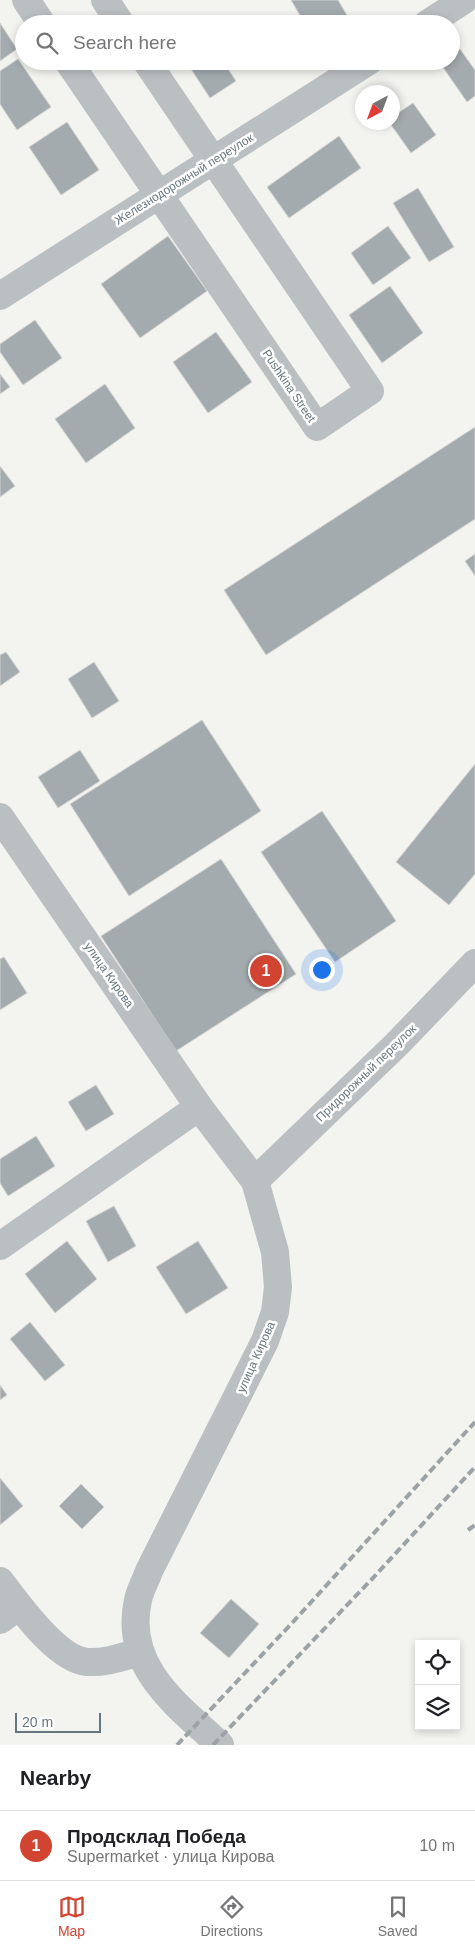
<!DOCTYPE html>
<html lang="en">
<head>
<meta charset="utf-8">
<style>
  body { margin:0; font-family:Arial,sans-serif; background:#f2f2f2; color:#202124 }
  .controls { position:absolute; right:15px; bottom:15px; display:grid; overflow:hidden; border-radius:0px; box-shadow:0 2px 8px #0003 }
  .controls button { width:45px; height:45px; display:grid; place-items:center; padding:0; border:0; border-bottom:1px solid #e0e0e0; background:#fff; color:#202124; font:25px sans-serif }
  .compass { position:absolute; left:355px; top:85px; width:45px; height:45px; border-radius:50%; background:#fff; box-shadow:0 2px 8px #0003; rotate:221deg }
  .scale { position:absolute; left:15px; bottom:12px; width:86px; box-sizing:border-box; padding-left:5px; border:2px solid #65767e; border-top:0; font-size:14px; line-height:18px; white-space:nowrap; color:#65767e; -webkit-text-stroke:4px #fff; paint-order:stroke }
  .you { position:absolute; left:321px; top:969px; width:18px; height:18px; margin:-12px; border:4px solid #fff; border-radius:50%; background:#1a73e8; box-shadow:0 0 0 8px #1a73e833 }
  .badge { display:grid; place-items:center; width:32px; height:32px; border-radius:50%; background:#d14432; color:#fff; font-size:16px; font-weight:700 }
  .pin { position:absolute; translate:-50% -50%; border:2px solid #fff; box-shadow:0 1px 5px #0006 }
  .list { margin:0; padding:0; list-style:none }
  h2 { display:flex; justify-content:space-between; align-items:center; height:65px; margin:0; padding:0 20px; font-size:21px }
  h2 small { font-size:16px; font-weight:400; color:#757577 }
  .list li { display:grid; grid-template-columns:32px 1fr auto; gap:15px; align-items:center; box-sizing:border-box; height:70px; padding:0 20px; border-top:1px solid #e0e0e0 }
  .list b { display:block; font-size:19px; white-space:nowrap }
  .list p { margin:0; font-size:16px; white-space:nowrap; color:#757577 }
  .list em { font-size:16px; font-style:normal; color:#757577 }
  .icon { flex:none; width:28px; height:28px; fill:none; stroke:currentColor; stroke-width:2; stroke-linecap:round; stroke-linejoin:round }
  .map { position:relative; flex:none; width:475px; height:1745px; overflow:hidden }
  .search { position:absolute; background:#fff; box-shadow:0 2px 8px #0003; left:15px; right:15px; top:15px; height:55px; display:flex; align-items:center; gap:12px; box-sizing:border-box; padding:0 18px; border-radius:28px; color:#757577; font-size:19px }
  .sheet { height:135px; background:#fff }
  nav { display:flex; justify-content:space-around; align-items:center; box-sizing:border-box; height:70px; border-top:1px solid #e0e0e0; background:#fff; font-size:14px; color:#757577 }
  nav a { display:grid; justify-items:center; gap:2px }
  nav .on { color:#d14432 }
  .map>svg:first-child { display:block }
  .building { fill:#a3abae; stroke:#d4d4d2 }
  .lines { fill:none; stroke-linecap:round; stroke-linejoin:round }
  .minor { stroke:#babfc1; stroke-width:28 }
  .rail { stroke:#9ca3a7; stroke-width:4; stroke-dasharray:8 4; stroke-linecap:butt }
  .labels { text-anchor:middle; stroke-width:5; stroke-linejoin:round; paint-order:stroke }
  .street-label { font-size:12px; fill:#65767e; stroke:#fff }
</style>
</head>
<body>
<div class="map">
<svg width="475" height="1745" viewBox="0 0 475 1745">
  <rect width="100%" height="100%" fill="#f3f3f0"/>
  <!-- building -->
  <g class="building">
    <path d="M291 0H338L348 17 337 24H305Z"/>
    <path d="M0 23 17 49 0 61Z"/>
    <path d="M460 49 475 70V96L467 102 440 63 451 61V55Z"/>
    <path d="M18 59 51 107 17 130 0 104V71Z"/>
    <path d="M197 61H223L236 81 210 98 189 66Z"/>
    <path d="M413 103 436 135 411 153 389 122H392V117Z"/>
    <path d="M67 122 99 170 61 195 29 147Z"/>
    <path d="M339 136 361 168 289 218 267 187Z"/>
    <path d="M418 188 454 247 429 262 393 203Z"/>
    <path d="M388 226 411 258 373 285 351 253Z"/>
    <path d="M168 236 207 291 140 338 101 284Z"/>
    <path d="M390 286 423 333 382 363 349 315Z"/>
    <path d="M35 320 62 358 23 385 0 352V344Z"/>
    <path d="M216 332 252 382 208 413 173 362Z"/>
    <path d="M0 374 10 387 0 394Z"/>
    <path d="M105 384 135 428 86 463 55 419Z"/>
    <path d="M475 427V519L266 655 224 590Z"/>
    <path d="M0 466 15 486 0 497Z"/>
    <path d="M475 554V576L465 561Z"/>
    <path d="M6 652 20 672 0 686V655Z"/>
    <path d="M94 662 119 701 92 718 68 679Z"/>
    <path d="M202 720 261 811 129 896 70 804Z"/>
    <path d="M80 750 100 781 58 808 38 777Z"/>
    <path d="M475 764V874L449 905 396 862Z"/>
    <path d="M322 811 396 921 335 962 261 852Z"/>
    <path d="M221 859 296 974 176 1051 101 936Z"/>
    <path d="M4 957 27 993 0 1010V959Z"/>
    <path d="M96 1085 114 1114 86 1131 68 1102Z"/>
    <path d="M36 1136 55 1166 8 1196 0 1183V1159Z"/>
    <path d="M114 1206 136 1246 108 1262 86 1221Z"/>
    <path d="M67 1241 97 1279 55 1313 25 1274Z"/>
    <path d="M198 1241 228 1288 186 1314 156 1267Z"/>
    <path d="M30 1322 65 1365 45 1381 10 1339Z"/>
    <path d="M0 1385 7 1395 0 1400Z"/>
    <path d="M0 1478 23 1506 0 1525Z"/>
    <path d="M81 1484 104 1507 82 1529 59 1506Z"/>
    <path d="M231 1599 259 1624 229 1658 200 1633Z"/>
  </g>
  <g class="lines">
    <!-- minor -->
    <g class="minor">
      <path d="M26 0 42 24"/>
      <path d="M105 0 121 24"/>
      <path d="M427 24 464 0"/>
      <path d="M68 61 317 427 370 391 146 61"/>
      <path d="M0 296 369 61"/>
      <path d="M0 817 199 1107 255 1181 275 1252 278 1287 275 1312 265 1341 149 1571C146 1580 140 1590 138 1600 123 1667 177 1705 220 1745"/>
      <path d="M255 1181 397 1044 475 963"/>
      <path d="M0 1246 199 1107"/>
      <path d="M0 1581C18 1604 56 1659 87 1662 106 1663 122 1657 140 1652"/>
      <path d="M0 1620 19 1606"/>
    </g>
    <!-- rail -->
    <g class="rail">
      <path d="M468 1530 475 1525"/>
      <path d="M177 1745 293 1622 475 1422"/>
      <path d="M213 1745 372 1579 475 1467"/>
    </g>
  </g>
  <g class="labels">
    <!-- street labels -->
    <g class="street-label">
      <text transform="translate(184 179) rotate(-32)" y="4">Железнодорожный переулок</text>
      <text transform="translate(289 386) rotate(56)" y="4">Pushkina Street</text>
      <text transform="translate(109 975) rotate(55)" y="4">улица Кирова</text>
      <text transform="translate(366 1073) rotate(-44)" y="4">Придорожный переулок</text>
      <text transform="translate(256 1357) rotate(-66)" y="4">улица Кирова</text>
    </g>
  </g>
</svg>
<div class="controls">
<button><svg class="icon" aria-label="locate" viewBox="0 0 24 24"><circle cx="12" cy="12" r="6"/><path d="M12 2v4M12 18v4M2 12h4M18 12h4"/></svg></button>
<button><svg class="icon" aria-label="layers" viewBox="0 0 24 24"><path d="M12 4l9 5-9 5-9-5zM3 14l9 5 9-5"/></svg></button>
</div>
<svg class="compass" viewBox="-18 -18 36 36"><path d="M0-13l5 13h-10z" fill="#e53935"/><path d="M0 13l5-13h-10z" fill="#757577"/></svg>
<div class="scale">20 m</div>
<div class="you"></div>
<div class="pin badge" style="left:266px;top:971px">1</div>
<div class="search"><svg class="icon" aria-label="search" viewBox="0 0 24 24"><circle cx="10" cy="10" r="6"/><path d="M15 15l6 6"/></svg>Search here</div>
</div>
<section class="sheet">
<h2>Nearby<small></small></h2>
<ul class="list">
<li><span class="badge">1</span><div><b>Продсклад Победа</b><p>Supermarket · улица Кирова</p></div><em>10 m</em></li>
</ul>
</section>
<nav>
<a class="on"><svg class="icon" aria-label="map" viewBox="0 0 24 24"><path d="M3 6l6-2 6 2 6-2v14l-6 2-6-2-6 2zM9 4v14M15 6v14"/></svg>Map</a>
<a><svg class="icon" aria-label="directions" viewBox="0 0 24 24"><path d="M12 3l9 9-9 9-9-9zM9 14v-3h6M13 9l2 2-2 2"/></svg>Directions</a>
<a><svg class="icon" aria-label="saved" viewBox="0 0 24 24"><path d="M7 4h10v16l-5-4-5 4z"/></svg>Saved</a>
</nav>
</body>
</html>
